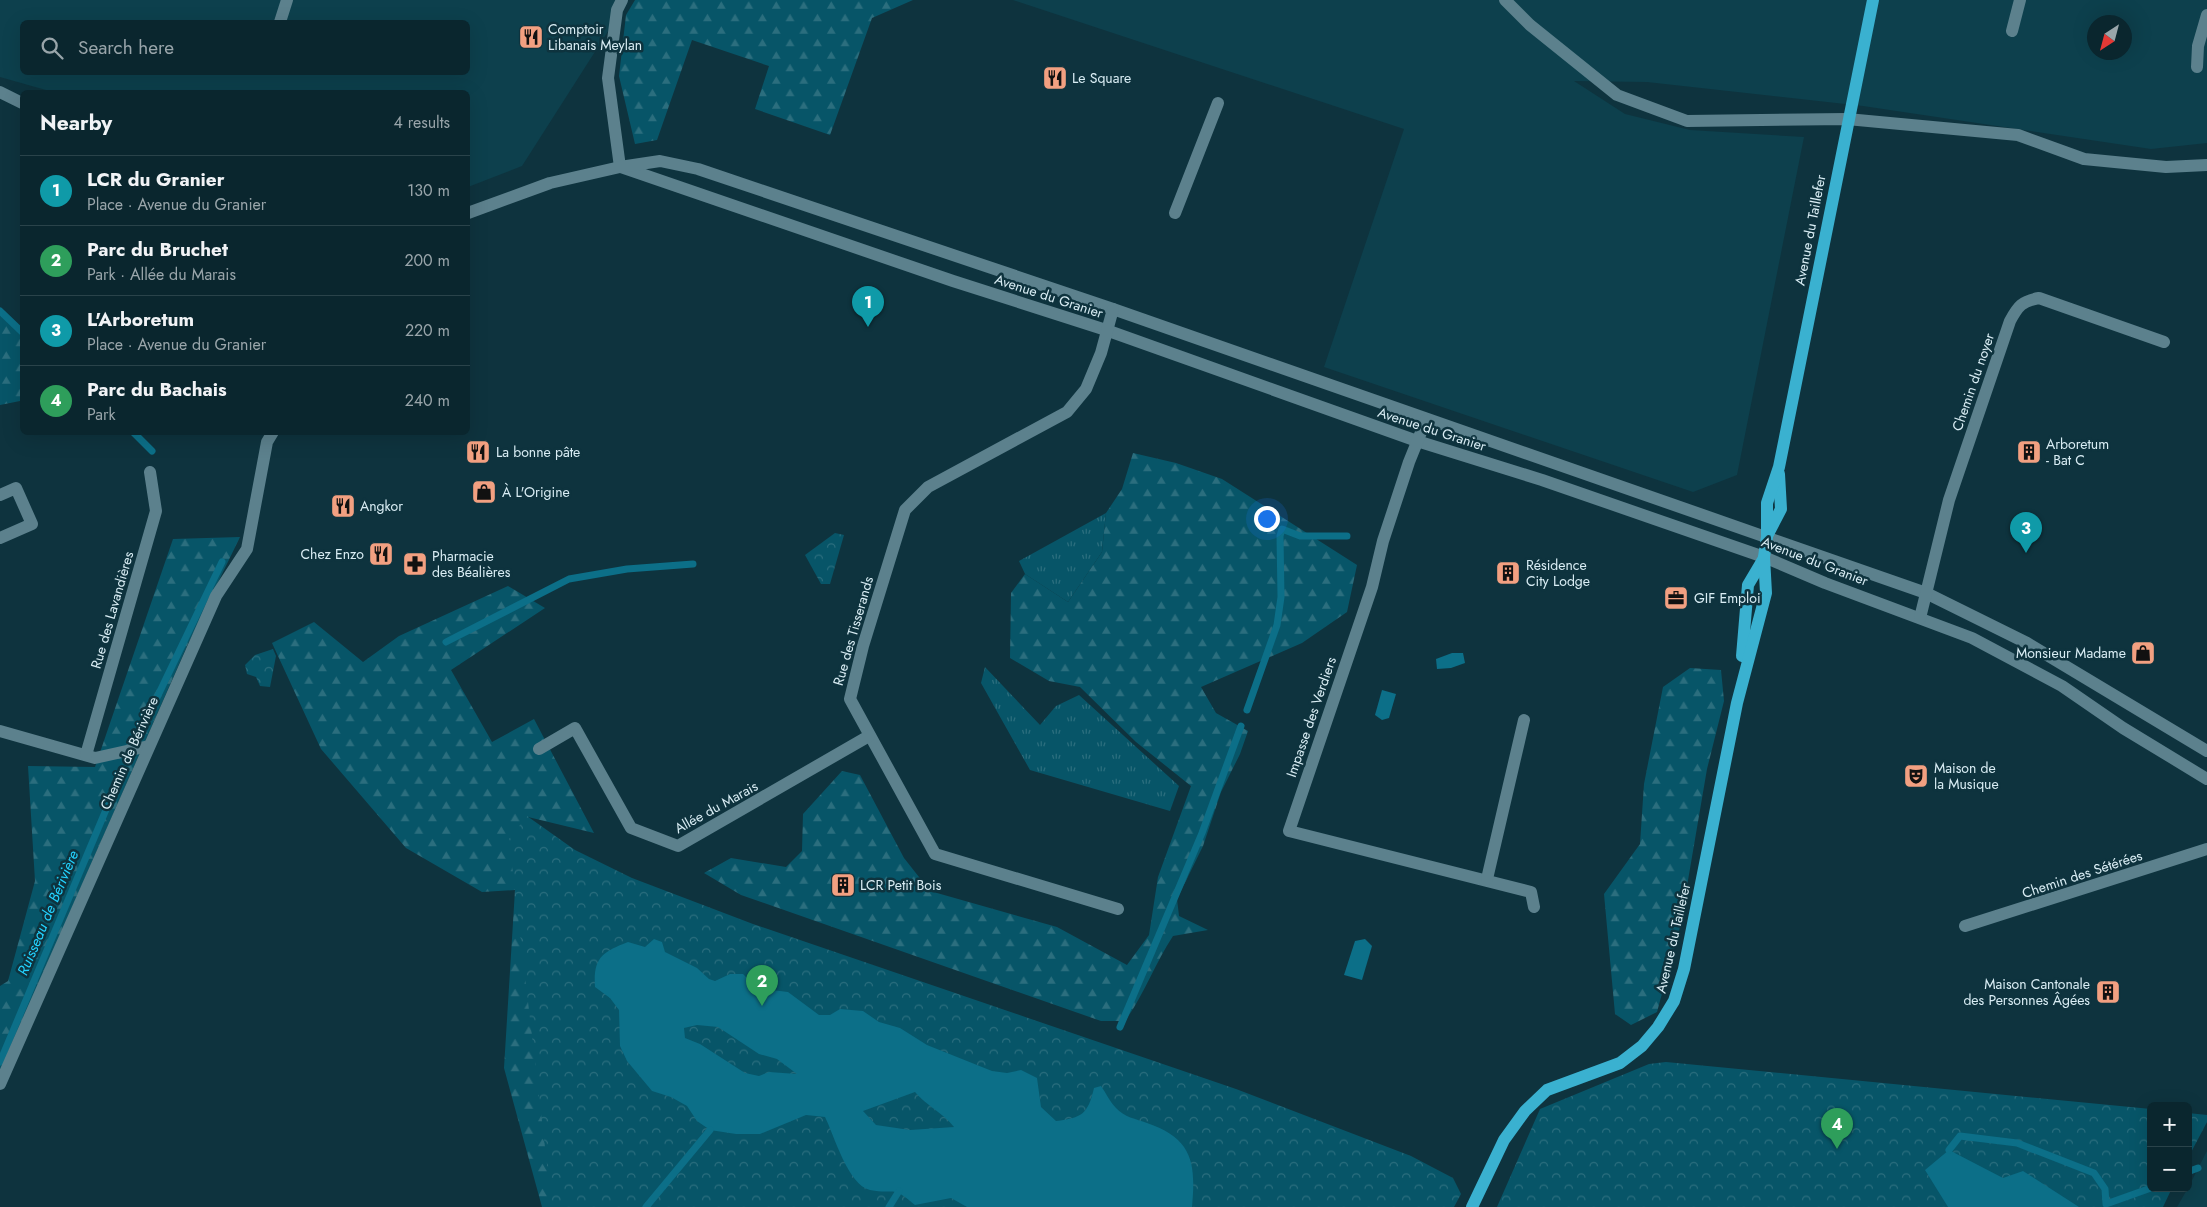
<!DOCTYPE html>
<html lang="en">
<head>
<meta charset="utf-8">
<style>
  body { margin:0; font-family:Jost,sans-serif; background:#18323a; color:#f1f3f6 }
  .controls { position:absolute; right:15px; bottom:15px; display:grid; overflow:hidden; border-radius:8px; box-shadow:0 5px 20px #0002 }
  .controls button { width:45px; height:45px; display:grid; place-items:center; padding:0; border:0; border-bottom:1px solid #2a434a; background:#0a262e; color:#f1f3f6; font:25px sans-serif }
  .compass { position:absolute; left:2087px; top:15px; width:45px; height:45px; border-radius:50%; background:#0a262e; box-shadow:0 5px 20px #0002; rotate:216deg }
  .you { position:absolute; left:1266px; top:518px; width:18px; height:18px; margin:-12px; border:4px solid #fff; border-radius:50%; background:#1a73e8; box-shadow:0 0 0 8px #1a73e833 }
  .badge { display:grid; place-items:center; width:32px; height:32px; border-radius:50%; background:#0b8043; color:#fff; font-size:16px; font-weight:700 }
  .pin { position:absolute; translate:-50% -41px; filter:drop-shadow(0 1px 2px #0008) }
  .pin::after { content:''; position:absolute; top:26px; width:18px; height:15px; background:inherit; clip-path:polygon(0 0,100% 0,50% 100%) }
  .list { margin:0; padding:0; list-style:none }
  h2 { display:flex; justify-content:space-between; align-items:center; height:65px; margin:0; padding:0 20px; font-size:21px }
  h2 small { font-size:16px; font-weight:400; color:#99a5aa }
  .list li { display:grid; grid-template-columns:32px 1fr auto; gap:15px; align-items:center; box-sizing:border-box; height:70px; padding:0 20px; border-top:1px solid #2a434a }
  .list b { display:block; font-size:19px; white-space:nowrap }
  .list p { margin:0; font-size:16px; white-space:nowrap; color:#99a5aa }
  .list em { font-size:16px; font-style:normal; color:#99a5aa }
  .icon { flex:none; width:28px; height:28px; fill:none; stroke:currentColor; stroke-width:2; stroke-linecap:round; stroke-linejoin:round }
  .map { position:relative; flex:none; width:2207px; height:1207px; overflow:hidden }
  .search { position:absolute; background:#0a262e; box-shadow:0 5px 20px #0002; left:20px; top:20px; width:450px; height:55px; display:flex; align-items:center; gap:12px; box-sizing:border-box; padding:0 18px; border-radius:8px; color:#99a5aa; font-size:19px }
  .panel { position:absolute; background:#0a262e; box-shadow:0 5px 20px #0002; left:20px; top:90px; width:450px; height:345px; border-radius:8px }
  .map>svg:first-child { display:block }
  .built { fill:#0d404d; fill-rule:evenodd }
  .grass { fill:url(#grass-tufts) }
  .forest { fill:url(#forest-firs) }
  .park { fill:url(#park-crowns) }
  .water { fill:#0c6f88; fill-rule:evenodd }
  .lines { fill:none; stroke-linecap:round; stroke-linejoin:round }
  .stream { stroke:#0c6f88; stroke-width:7 }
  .minor { stroke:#5c818d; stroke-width:12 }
  .major { stroke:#3ab1d0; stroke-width:12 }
  .labels { text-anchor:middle; stroke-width:5; stroke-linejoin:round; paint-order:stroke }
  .poi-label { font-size:14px; fill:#d9edf4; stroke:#0e333e; text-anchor:start }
  .street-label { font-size:14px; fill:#d9edf4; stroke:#0e333e }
  .water-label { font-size:15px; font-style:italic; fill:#23d2fe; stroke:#0e333e }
</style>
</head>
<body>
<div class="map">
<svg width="2207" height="1207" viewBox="0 0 2207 1207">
  <defs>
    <pattern id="grass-tufts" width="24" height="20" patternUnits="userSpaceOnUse" patternTransform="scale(1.25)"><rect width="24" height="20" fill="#075568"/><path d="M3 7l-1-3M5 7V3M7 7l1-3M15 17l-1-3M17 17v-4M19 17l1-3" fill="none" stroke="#2b6e7e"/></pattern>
    <pattern id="forest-firs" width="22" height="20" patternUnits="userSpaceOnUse" patternTransform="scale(1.25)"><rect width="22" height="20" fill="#075568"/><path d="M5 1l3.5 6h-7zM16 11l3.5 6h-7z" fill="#2b6e7e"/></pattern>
    <pattern id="park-crowns" width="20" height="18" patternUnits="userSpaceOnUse" patternTransform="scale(1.25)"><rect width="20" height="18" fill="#075568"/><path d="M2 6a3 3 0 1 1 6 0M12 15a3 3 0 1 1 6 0" fill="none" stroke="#2b6e7e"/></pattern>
  </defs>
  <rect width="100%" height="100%" fill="#0e333e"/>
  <!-- built -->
  <g class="built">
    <path d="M0 0H628L522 166 468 187V92H53L0 77ZM22 22H468V72H22Z"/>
    <path d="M1013 0H2207V143L2151 149 1863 106 1647 82 1574 81 1625 114 1690 130 1804 137 1737 475 1693 492 1324 367 1404 129ZM2094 22H2124V52H2094Z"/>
    <path d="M2207 1151V1207H2177L2188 1188Z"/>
  </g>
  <!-- grass -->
  <g class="grass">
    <path d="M1106 513 1102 552 1068 602 1025 574 1019 561Z"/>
    <path d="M985 667 1040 725 1056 706 1079 695 1179 786 1170 811 1030 770 981 683Z"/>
  </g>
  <!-- forest -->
  <g class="forest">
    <path d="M635 0H913L872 18 830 135 755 109 769 66 692 40 657 140 635 144 619 76 626 15Z"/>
    <path d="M0 309 14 322 22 337V397L20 401 0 405Z"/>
    <path d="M1133 453 1176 463 1222 479 1357 565 1347 612 1302 643 1201 687 1216 713 1248 731 1240 754 1221 792 1203 846 1177 899 1179 916 1208 930 1173 936C1155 963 1144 995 1125 1021H1101L741 895 704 873 731 858 786 867 802 851 803 814 842 771 860 775 904 858 930 891 1057 927 1127 965 1149 935 1158 877 1191 786 1136 742 1080 687 1049 681 1010 658 1011 593 1025 574 1068 602 1102 552 1106 513 1122 489Z"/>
    <path d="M240 537 187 646 0 1071V986L8 981 35 881 28 766 95 767 173 539Z"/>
    <path d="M508 586 545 608 451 670 492 742 534 719 594 833 528 817 908 1207H542L504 1068 515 890 482 892 406 848 321 749 272 643 314 622 363 662 399 636Z"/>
    <path d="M1690 668 1721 670 1724 701 1707 769 1680 927 1657 1012 1631 1025 1615 1014 1604 894 1640 844 1644 784 1663 687Z"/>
  </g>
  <!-- park -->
  <g class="park">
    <path d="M835 533 844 535 830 584H821L805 555Z"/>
    <path d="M273 649 276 656 270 687 260 686 256 677 247 674 245 665 255 655Z"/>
    <path d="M527 816 575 850 632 878 753 924 1236 1089 1411 1156 1453 1178 1461 1194 1454 1207H552L509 839Z"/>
    <path d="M1666 1062 2151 1109V1188H2172L2163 1207H1497L1540 1109 1649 1064Z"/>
    <path d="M2188 1113 2207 1115V1122L2188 1158Z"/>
  </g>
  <!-- water -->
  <g class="water">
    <path d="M1452 653H1463L1465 663 1451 668 1437 669 1436 659Z"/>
    <path d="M1382 690 1396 694 1389 718 1382 720 1375 715Z"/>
    <path d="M654 939 662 942 665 952 697 968 709 979 715 981 730 974H743L757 988 788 992 819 1015H830L840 1009 863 1011 879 1022 900 1028 927 1045 992 1071 1007 1073 1021 1070 1037 1078 1041 1107 1056 1121C1082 1118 1088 1114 1094 1088L1101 1086C1106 1093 1110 1102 1116 1108 1124 1117 1136 1119 1147 1123 1193 1139 1196 1163 1192 1207H967L951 1198 915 1205C891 1184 896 1195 870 1190 848 1185 834 1135 825 1117L806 1115 760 1134H736L710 1130 697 1121 687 1106 671 1097 652 1091 627 1061 620 1046 619 1010 610 998 595 987C593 958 602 952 628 942L645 947ZM697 1025 718 1027 759 1054 777 1059 797 1074 769 1072 759 1076 745 1073 700 1044 685 1038 684 1028ZM915 1092C927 1106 943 1113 954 1127L910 1130 876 1125 863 1111Z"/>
    <path d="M1365 939 1372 946 1362 980 1344 975 1355 941Z"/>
    <path d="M1949 1150 2003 1178 2023 1171 2079 1207H1948L1925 1170Z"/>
  </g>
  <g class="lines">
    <!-- stream -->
    <g class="stream">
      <path d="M0 311 22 332"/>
      <path d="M133 432 152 451"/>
      <path d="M446 642 569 579 627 569 693 564"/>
      <path d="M1247 710 1277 625 1281 597 1280 536 1282 529 1300 536H1347"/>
      <path d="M139 735 222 562"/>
      <path d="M1120 1027 1202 833 1241 726"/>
      <path d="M0 1062 121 774"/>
      <path d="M1949 1150 1960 1136 2017 1143 2094 1173 2105 1189 2106 1204 2151 1188"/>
      <path d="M2190 1171 2198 1168"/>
      <path d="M646 1207 710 1130"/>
      <path d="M889 1207 899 1191"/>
    </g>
    <!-- minor -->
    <g class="minor">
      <path d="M1505 0 1530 25 1617 95 1687 121 1847 119 2018 135 2084 159 2166 167 2207 165"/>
      <path d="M280 22 287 0"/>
      <path d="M2012 31 2020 0"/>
      <path d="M2197 67 2198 46 2207 15"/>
      <path d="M0 92 22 103"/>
      <path d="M620 167 608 78 617 10 622 0"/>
      <path d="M621 167 953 281 1106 330 1417 441 1542 480 1764 557 1825 583 1972 638 2062 686 2123 728 2207 779"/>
      <path d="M468 213 550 183 620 167 660 161 698 169 1113 309 1926 593 2027 643 2207 751"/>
      <path d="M1175 213 1218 103"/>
      <path d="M1113 309 1101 353 1086 389 1067 412 928 487 905 510 863 646 850 699 935 854 1118 909"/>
      <path d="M1426 420 1409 462 1383 541 1372 587 1289 831 1531 892 1534 907"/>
      <path d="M0 495 16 488 32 524 0 538"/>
      <path d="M1920 618 1949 500 2010 321C2018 306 2022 301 2039 298L2164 342"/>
      <path d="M0 731 95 758 149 746"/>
      <path d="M539 749 575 728 631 828 678 846 869 736"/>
      <path d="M86 755 156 511 150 472"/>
      <path d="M1487 879 1524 720"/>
      <path d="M1965 926 2207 849"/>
      <path d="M0 1084 216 596 247 549 267 442 273 432"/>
    </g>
    <!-- major -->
    <g class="major">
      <path d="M1768 534 1781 509 1779 474"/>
      <path d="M1742 656 1748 585 1764 558"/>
      <path d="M1472 1207 1504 1140 1525 1111 1547 1090 1620 1063 1642 1046 1658 1027 1674 1001 1684 969 1737 703 1766 593 1764 557 1767 537V503L1779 467 1873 0"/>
    </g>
  </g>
  <!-- icons -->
  <defs>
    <symbol id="restaurant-square" viewBox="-11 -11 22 22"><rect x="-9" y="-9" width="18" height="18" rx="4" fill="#f2a081" stroke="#0e333e"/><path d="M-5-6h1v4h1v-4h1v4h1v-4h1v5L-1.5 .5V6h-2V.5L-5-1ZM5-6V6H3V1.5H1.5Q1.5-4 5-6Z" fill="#111"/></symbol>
    <symbol id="building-square" viewBox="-11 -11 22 22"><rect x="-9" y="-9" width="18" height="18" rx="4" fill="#f2a081" stroke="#0e333e"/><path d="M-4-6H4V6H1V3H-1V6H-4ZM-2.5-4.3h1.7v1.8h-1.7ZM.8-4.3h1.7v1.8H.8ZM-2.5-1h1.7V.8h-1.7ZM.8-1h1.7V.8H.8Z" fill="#111"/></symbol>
    <symbol id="shop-square" viewBox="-11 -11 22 22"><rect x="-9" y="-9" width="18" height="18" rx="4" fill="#f2a081" stroke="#0e333e"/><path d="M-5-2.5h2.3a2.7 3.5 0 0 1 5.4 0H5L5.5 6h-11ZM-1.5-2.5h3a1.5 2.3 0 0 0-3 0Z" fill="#111"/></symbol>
    <symbol id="pharmacy-square" viewBox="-11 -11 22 22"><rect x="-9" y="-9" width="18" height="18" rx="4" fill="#f2a081" stroke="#0e333e"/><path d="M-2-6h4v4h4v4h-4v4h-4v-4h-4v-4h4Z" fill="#111"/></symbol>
    <symbol id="office-square" viewBox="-11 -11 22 22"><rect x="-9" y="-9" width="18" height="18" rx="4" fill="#f2a081" stroke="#0e333e"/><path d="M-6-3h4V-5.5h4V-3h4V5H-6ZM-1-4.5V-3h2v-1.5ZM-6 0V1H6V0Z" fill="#111"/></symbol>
    <symbol id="theatre-square" viewBox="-11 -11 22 22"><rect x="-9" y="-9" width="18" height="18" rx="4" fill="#f2a081" stroke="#0e333e"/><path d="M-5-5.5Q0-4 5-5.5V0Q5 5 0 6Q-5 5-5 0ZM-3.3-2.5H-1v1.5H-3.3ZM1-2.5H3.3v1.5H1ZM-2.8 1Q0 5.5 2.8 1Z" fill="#111"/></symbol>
  </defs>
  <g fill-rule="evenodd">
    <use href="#restaurant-square" x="517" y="23" width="28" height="28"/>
    <use href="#restaurant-square" x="1041" y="64" width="28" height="28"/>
    <use href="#restaurant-square" x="464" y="438" width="28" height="28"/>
    <use href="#building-square" x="2015" y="438" width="28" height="28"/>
    <use href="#shop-square" x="470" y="478" width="28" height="28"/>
    <use href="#restaurant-square" x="329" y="492" width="28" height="28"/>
    <use href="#restaurant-square" x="367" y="540" width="28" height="28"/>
    <use href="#pharmacy-square" x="401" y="550" width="28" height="28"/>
    <use href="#building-square" x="1494" y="559" width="28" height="28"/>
    <use href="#office-square" x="1662" y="584" width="28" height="28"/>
    <use href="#shop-square" x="2129" y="639" width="28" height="28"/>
    <use href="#theatre-square" x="1902" y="762" width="28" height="28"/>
    <use href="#building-square" x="829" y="871" width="28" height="28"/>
    <use href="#building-square" x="2094" y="978" width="28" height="28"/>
  </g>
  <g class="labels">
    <!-- poi labels -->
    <g class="poi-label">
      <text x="548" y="34">Comptoir<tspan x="548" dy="16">Libanais Meylan</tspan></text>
      <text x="1072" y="83">Le Square</text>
      <text x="2046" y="449">Arboretum<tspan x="2046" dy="16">- Bat C</tspan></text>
      <text x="496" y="457">La bonne pâte</text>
      <text x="502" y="497">À L'Origine</text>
      <text x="360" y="511">Angkor</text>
      <text x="364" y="559" text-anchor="end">Chez Enzo</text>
      <text x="432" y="561">Pharmacie<tspan x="432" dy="16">des Béalières</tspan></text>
      <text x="1526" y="570">Résidence<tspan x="1526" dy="16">City Lodge</tspan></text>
      <text x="1694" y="603">GIF Emploi</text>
      <text x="2126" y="658" text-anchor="end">Monsieur Madame</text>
      <text x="1934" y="773">Maison de<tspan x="1934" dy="16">la Musique</tspan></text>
      <text x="860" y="890">LCR Petit Bois</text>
      <text x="2090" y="989" text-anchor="end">Maison Cantonale<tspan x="2090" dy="16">des Personnes Âgées</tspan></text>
    </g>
    <!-- street labels -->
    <g class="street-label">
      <text transform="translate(1810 230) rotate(-79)" y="5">Avenue du Taillefer</text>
      <text transform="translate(1049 296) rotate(18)" y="5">Avenue du Granier</text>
      <text transform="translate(1973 382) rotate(-71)" y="5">Chemin du noyer</text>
      <text transform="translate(1432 429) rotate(18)" y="5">Avenue du Granier</text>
      <text transform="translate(1815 561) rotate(21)" y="5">Avenue du Granier</text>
      <text transform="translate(112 610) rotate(-74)" y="5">Rue des Lavandières</text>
      <text transform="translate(853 631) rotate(-74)" y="5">Rue des Tisserands</text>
      <text transform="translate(1311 717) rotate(-71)" y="5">Impasse des Verdiers</text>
      <text transform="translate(129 753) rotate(-66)" y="5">Chemin de Bérivière</text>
      <text transform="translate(716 807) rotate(-29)" y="5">Allée du Marais</text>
      <text transform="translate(2082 874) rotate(-18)" y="5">Chemin des Sétérées</text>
      <text transform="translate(1673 938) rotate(-77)" y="5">Avenue du Taillefer</text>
    </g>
    <!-- water labels -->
    <g class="water-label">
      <text transform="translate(48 913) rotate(-67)" y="5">Ruisseau de Bérivière</text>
    </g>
  </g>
</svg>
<div class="controls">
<button>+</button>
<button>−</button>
</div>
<svg class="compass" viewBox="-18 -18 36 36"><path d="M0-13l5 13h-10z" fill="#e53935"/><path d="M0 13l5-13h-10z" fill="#99a5aa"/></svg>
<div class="you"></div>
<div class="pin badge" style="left:868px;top:327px;background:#0f9aa8">1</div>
<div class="pin badge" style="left:762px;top:1006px;background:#2e9e5b">2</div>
<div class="pin badge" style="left:2026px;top:553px;background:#0f9aa8">3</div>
<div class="pin badge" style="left:1837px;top:1149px;background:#2e9e5b">4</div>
<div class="search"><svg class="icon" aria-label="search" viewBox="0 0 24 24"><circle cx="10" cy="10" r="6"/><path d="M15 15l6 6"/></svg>Search here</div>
<section class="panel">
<h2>Nearby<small>4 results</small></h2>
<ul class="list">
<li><span class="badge" style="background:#0f9aa8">1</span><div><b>LCR du Granier</b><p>Place · Avenue du Granier</p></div><em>130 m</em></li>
<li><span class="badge" style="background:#2e9e5b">2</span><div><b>Parc du Bruchet</b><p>Park · Allée du Marais</p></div><em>200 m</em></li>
<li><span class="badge" style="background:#0f9aa8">3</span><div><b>L'Arboretum</b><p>Place · Avenue du Granier</p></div><em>220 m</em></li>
<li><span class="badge" style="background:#2e9e5b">4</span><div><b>Parc du Bachais</b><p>Park</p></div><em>240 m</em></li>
</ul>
</section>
</div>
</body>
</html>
